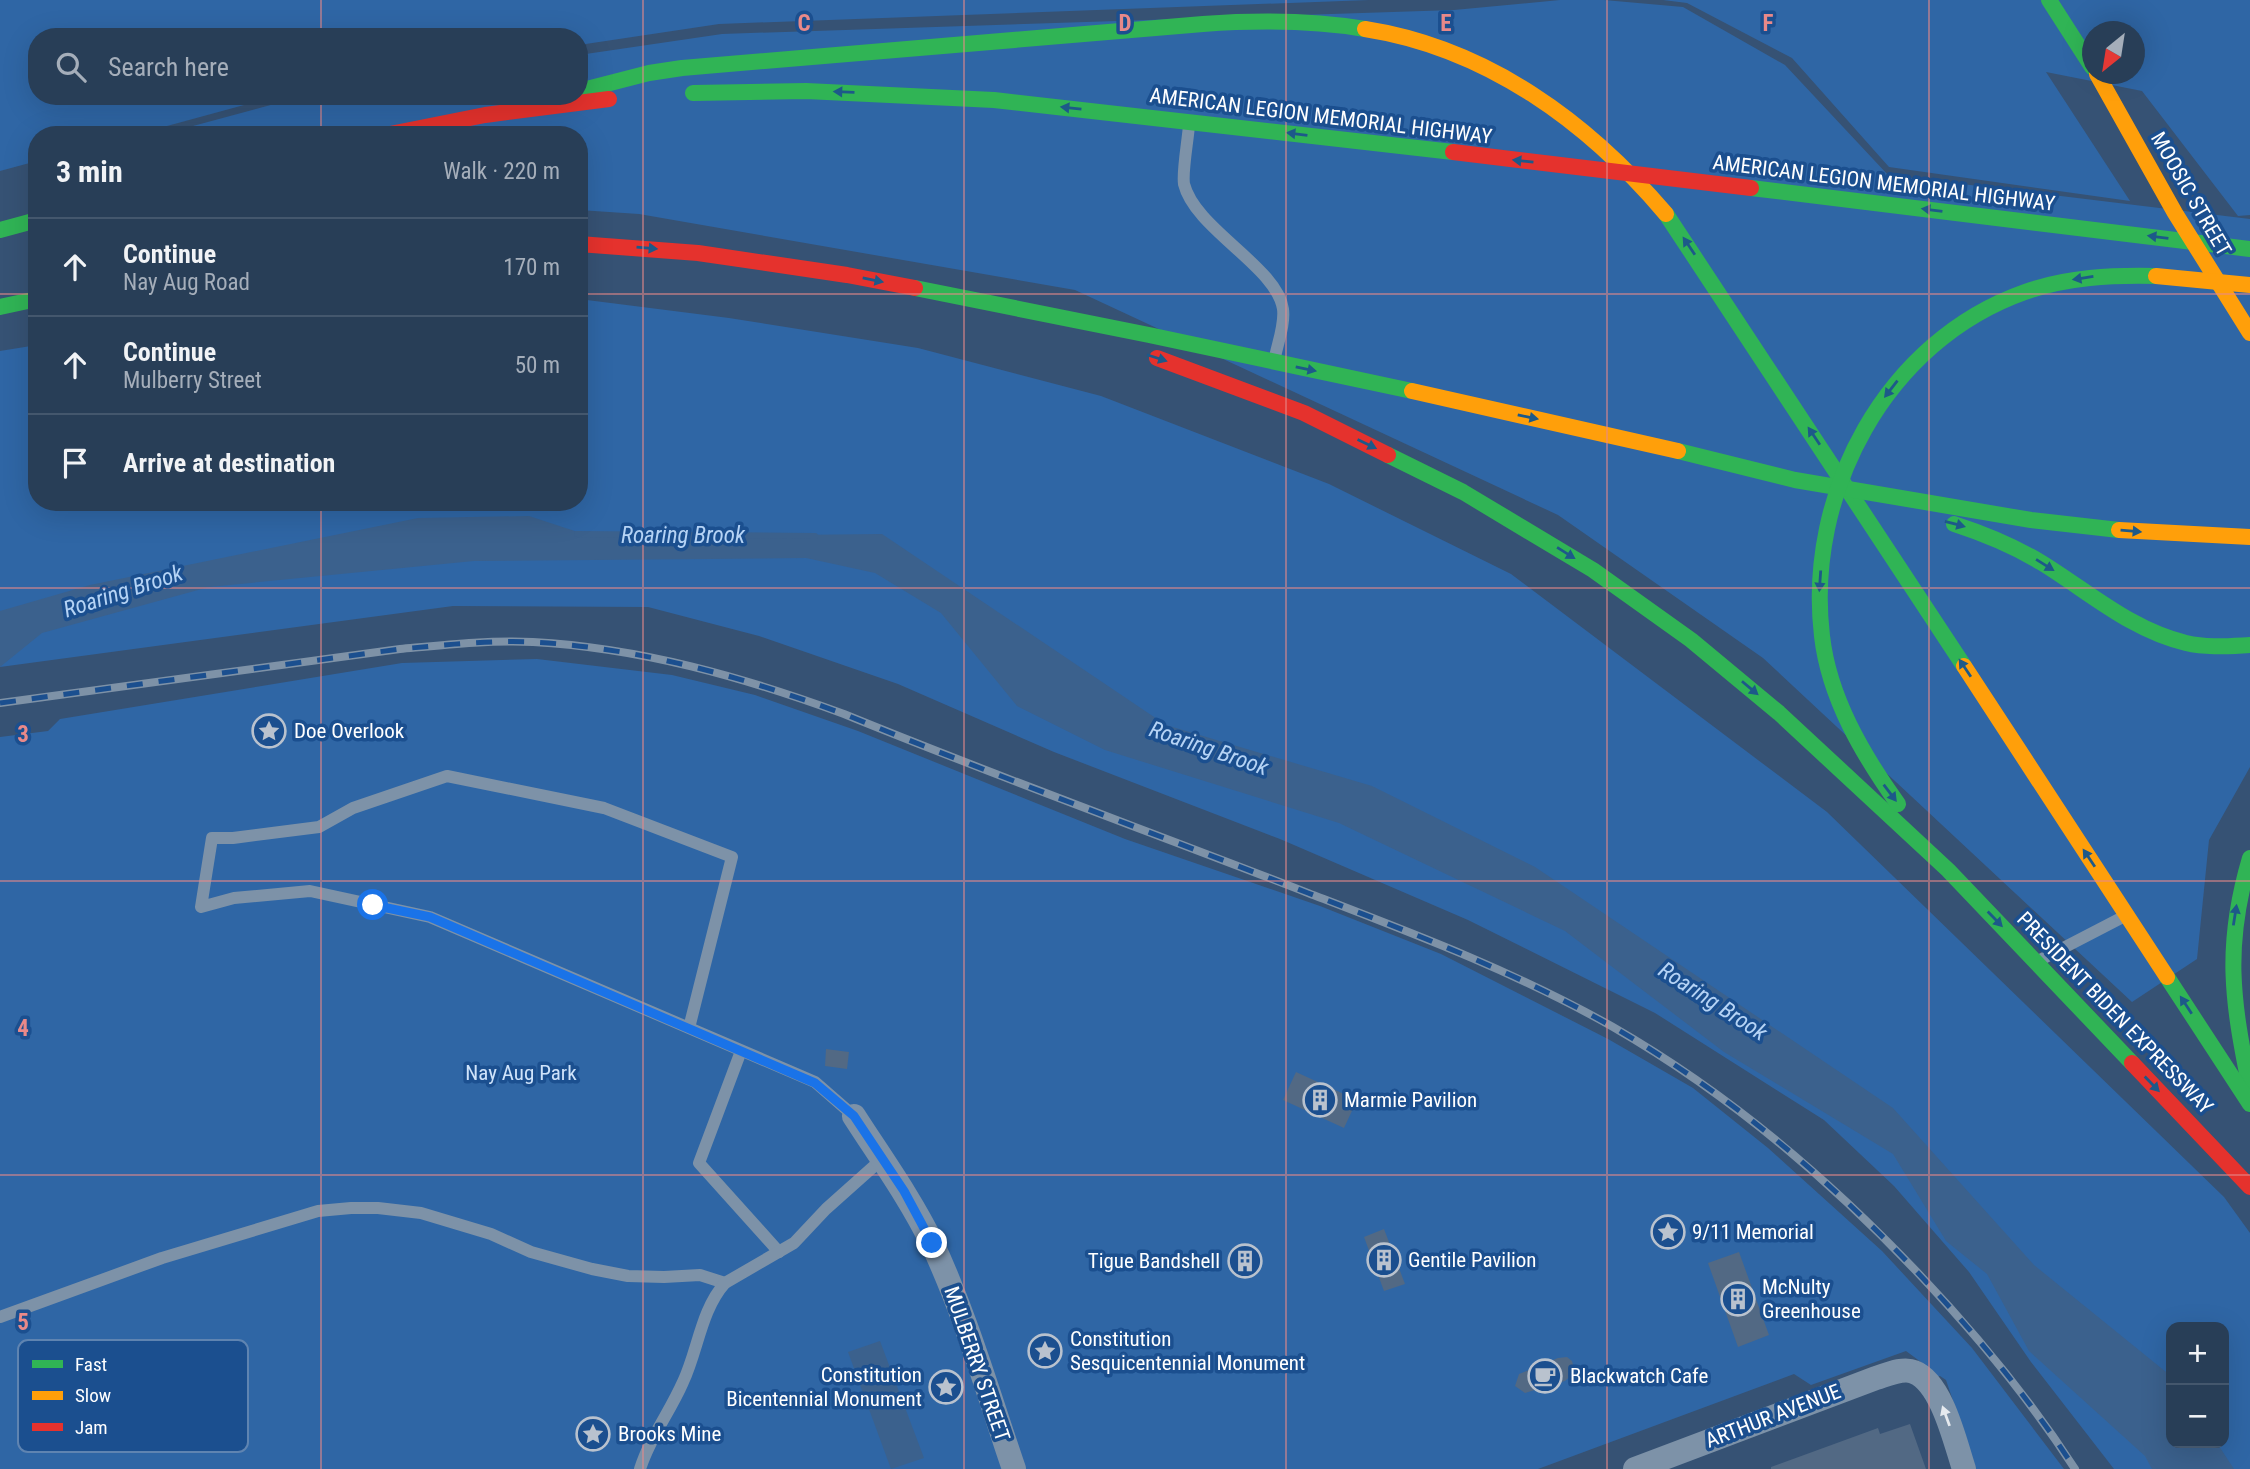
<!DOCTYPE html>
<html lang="en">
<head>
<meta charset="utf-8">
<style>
  body { margin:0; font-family:"Roboto Condensed",sans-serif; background:#344961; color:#f1f3f6 }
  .controls { position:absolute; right:21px; bottom:21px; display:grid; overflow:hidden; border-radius:14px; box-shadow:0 7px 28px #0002 }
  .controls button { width:63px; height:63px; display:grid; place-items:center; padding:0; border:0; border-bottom:2px solid #44576d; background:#283e57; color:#f1f3f6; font:35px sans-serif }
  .compass { position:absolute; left:2082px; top:21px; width:63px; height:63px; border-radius:50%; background:#283e57; box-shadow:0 7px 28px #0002; rotate:210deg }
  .stop { position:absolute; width:21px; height:21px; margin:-16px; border:5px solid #1a73e8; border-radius:50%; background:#fff }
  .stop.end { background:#1a73e8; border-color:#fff; box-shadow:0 2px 7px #0008 }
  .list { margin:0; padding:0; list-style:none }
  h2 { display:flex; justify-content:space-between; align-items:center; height:91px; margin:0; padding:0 28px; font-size:30px }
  h2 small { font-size:23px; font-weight:400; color:#a5aeba }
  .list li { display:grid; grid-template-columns:46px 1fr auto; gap:21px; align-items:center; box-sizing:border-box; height:98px; padding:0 28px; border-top:2px solid #44576d }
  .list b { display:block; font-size:26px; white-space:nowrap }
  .list p { margin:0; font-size:23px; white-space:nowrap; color:#a5aeba }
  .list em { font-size:23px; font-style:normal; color:#a5aeba }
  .icon { flex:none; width:38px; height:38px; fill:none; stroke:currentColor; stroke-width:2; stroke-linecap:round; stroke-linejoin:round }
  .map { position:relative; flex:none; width:2250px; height:1469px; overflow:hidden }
  .search { position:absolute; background:#283e57; box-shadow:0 7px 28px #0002; left:28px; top:28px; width:560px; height:77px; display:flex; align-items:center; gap:18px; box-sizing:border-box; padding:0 24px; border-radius:28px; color:#a5aeba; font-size:26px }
  .panel { position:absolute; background:#283e57; box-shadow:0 7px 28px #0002; left:28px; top:126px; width:560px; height:385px; border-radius:28px }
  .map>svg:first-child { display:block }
  .green { fill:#2f66a5; fill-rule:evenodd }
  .water { fill:#3b618d }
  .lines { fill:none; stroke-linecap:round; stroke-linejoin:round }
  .stream { stroke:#3b618d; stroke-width:6 }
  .building { fill:#526984 }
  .lane { stroke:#7d92a8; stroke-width:12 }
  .street { stroke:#7d92a8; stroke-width:24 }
  .fast { stroke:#30b455; stroke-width:16 }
  .slow { stroke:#ff9f0a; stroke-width:16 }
  .jam { stroke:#e5322d; stroke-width:16 }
  .rail-casing { stroke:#7e92a7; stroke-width:8 }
  .rail { stroke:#1b4f8f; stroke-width:5; stroke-dasharray:16; stroke-linecap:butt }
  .oneway { fill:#1d5989 }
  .oneway2 { fill:#e5e9ee }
  .route { stroke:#1a73e8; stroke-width:9 }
  .grid { fill:none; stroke:#e88989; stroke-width:2; stroke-opacity:0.55 }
  .labels { text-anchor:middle; stroke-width:7; stroke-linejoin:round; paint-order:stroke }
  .street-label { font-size:21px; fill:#fff; stroke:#1b4f8f }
  .poi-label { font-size:21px; fill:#fff; stroke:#1b4f8f; text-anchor:start }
  .park-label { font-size:21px; fill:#cfe3fa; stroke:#1b4f8f }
  .water-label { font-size:23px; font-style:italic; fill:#b5d3f5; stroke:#1b4f8f }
  .key { fill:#1b4f8f; stroke:#5f84b1; stroke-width:2 }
  .key-label { font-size:19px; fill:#fff }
  .grid-label { font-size:23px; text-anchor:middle; font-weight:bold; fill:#e88989; stroke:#1b4f8f; stroke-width:7; stroke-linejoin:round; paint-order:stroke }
</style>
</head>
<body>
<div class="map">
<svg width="2250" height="1469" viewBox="0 0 2250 1469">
  <rect width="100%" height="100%" fill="#365274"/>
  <!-- green -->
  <g class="green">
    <path d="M0 0H1369L719 24 579 45V37H37V96H277L134 135H37V161L0 171Z"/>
    <path d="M1560 0H1604L1683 7 1785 65 1888 175 2250 219V767L2209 840 2197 959 2132 1002 1763 658 1558 515 1075 290 639 214 579 210V135H195L193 126 304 96H579V55L722 34 1454 10Z"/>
    <path d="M1663 0H2250V215L2238 216 2142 91 2046 72 2130 201 1889 167 1792 58 1687 3ZM2092 32H2134V74H2092Z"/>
    <path d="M579 299 729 318 918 348 1101 396 1329 484 1511 574 1827 812 2224 1197 2250 1233V1469H2114L2031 1362 1969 1272 1894 1186 1824 1120 1655 1013 1468 920 1280 839 1054 752 898 684 759 636 648 607 453 606 0 667V351L37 345V502H579ZM2171 1327H2224V1443H2171Z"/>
    <path d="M537 659 672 675 755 695 858 731 1125 839 1320 906 1441 954 1608 1039 1693 1088 1768 1148 1882 1251 1972 1348 2064 1469H1976L1946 1380 1940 1376 1936 1377 1925 1365 1906 1351 1811 1385 1794 1374 1538 1469H0V737L48 731 60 719 402 663Z"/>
  </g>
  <!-- water -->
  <g class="water">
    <path d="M529 516 593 537 882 534 1166 725 1372 786 1535 867 1893 1108 2034 1265 2171 1376V1443H2217L2234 1469H2152L2145 1456 2029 1351 1987 1274 1946 1241 1893 1154 1724 1052 1565 931 1339 823 1105 750 1017 706 941 613 875 573 806 558 474 561 209 587 42 633 0 667V611L90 585 418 518Z"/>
    <path d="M880 1341 924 1458 891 1469 848 1352Z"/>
  </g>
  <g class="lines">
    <!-- stream -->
    <path class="stream" d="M577 534 815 536"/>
  </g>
  <!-- building -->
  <g class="building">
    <path d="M826 1049 849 1052 847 1069 825 1066Z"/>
    <path d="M1296 1072 1357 1100 1344 1128 1283 1100Z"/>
    <path d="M1384 1229 1405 1284 1384 1291 1364 1237Z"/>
    <circle cx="1245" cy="1260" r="16"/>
    <path d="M1739 1252 1769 1335 1738 1347 1708 1263Z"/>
    <path d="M1567 1357 1572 1361 1575 1372 1565 1381 1525 1393 1515 1386 1519 1374 1558 1358Z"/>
    <path d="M1910 1424 1926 1469H1771V1467L1878 1428 1880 1434Z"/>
  </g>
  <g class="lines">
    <!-- lane -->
    <g class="lane">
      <path d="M1189 125C1188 140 1182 172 1184 184 1195 229 1277 267 1283 309 1285 324 1278 342 1275 357"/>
      <path d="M2040 960 2123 917"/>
      <path d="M689 1028 732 857 604 808 447 776 353 808 319 827 233 838H212L201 907 234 898 310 891 430 917 815 1082 854 1116"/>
      <path d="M741 1051 699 1163 779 1252"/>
      <path d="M0 1317 162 1258 318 1211 351 1208H378L421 1213 491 1234 531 1252 592 1269 628 1276 664 1277 700 1275 725 1283"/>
      <path d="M640 1469C650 1437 670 1412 683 1382 698 1350 701 1310 725 1283L794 1243 826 1209 882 1159"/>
    </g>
    <!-- street -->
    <g class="street">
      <path d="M854 1116C881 1158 910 1198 932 1243 966 1316 988 1393 1014 1469"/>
      <path d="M1635 1469 1876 1378C1886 1375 1903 1367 1914 1372 1942 1383 1955 1442 1964 1469"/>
    </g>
    <!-- fast -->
    <g class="fast">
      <path d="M2049 0 2092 67"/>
      <path d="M579 91 649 73 682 68 1203 24C1258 20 1311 20 1365 29"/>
      <path d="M693 93 806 91 994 100 1453 152"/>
      <path d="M1751 188 2250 249"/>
      <path d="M1666 214 1964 666"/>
      <path d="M0 230 37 220"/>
      <path d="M915 288 1149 335 1412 391"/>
      <path d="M0 307 37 299"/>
      <path d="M1678 451 1795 480 2031 520 2119 530"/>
      <path d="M1388 455 1463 492 1593 570 1691 640 1779 713 1948 870 2132 1063"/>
      <path d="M1954 524C1985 534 2014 546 2042 563 2089 592 2131 630 2186 643 2207 648 2229 646 2250 645"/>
      <path d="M1898 804C1863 755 1829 698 1822 636 1805 493 1886 341 2025 292 2067 277 2112 275 2156 276"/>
      <path d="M2250 858C2224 946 2232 1000 2250 1088"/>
      <path d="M2167 977 2250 1104"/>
    </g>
    <!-- slow -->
    <g class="slow">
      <path d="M1365 29C1487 48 1588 122 1666 214"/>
      <path d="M2097 74 2175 213 2250 333"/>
      <path d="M2156 276 2250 285"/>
      <path d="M1412 391 1678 451"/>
      <path d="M2119 530 2250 537"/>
      <path d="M1964 666 2167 977"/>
    </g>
    <!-- jam -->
    <g class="jam">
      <path d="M385 135 485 115 609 99"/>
      <path d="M1453 152 1751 188"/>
      <path d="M579 244 698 253 847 275 915 288"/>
      <path d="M1157 358 1304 413 1388 455"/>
      <path d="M2132 1063 2250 1187"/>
    </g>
    <defs>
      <path id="rail" d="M0 703 400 649C444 645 489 640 533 642 641 648 743 677 844 714 998 777 1154 833 1308 893 1412 933 1516 972 1613 1027 1728 1093 1827 1177 1918 1273 1976 1334 2029 1398 2075 1469"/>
    </defs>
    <!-- rail casing -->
    <use href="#rail" class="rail-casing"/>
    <!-- rail -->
    <use href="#rail" class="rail"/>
  </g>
  <!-- one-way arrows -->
  <defs><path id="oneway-solid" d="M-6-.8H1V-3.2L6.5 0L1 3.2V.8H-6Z" transform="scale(1.75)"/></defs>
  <g class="oneway">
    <use href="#oneway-solid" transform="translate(844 92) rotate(-178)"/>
    <use href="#oneway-solid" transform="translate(1071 108) rotate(-174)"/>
    <use href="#oneway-solid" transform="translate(1297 134) rotate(-173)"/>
    <use href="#oneway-solid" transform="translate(1523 161) rotate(-174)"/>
    <use href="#oneway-solid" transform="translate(1932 210) rotate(-173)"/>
    <use href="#oneway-solid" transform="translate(2158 237) rotate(-173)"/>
    <use href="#oneway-solid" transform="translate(1689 246) rotate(-124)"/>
    <use href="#oneway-solid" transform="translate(647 248) rotate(5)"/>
    <use href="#oneway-solid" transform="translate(2083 278) rotate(171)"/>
    <use href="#oneway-solid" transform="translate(873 280) rotate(11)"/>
    <use href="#oneway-solid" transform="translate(1157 358) rotate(18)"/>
    <use href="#oneway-solid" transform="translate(1306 369) rotate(12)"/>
    <use href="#oneway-solid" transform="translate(1891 389) rotate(128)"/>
    <use href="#oneway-solid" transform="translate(1528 417) rotate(12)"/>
    <use href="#oneway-solid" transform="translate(1814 436) rotate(-124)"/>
    <use href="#oneway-solid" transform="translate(1367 444) rotate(26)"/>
    <use href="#oneway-solid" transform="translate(1955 524) rotate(15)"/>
    <use href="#oneway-solid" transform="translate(2131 531) rotate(5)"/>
    <use href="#oneway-solid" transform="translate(1566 553) rotate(32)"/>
    <use href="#oneway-solid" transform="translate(2045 565) rotate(32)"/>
    <use href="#oneway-solid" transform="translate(1820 581) rotate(94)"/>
    <use href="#oneway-solid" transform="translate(1965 668) rotate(-124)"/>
    <use href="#oneway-solid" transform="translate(1750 688) rotate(40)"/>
    <use href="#oneway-solid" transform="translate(1890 793) rotate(53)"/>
    <use href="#oneway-solid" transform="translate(2089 858) rotate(-124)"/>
    <use href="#oneway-solid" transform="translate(2235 915) rotate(-81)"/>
    <use href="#oneway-solid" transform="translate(1995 919) rotate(46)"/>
    <use href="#oneway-solid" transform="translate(2186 1005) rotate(-123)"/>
    <use href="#oneway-solid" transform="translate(2152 1084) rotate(46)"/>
  </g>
  <use class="oneway2" href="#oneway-solid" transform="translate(1946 1416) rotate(-110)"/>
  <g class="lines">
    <!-- route -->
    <path class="route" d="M373 905 430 917 815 1083 854 1116 904 1191 932 1243"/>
  </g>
  <!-- grid -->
  <path class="grid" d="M321 0V37M643 0V1469M964 0V1469M1286 0V1469M1607 0V1469M1929 0V1469M321 96V135M0 294H37M579 294H2250M321 502V1469M0 588H2250M0 881H2250M0 1175H2250"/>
  <!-- icons -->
  <defs>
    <symbol id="sight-ring" viewBox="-11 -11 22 22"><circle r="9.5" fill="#1b4f8f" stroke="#b9c2ce" stroke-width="1.5"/><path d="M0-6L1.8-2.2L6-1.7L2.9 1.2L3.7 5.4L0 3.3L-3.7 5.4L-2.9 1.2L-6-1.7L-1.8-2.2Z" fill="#b9c2ce"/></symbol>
    <symbol id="building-ring" viewBox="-11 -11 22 22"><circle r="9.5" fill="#1b4f8f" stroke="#b9c2ce" stroke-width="1.5"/><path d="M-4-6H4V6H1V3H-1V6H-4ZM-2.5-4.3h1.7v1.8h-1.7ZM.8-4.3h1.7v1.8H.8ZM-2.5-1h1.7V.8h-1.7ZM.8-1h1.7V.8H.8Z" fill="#b9c2ce"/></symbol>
    <symbol id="cafe-ring" viewBox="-11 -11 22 22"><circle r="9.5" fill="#1b4f8f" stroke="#b9c2ce" stroke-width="1.5"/><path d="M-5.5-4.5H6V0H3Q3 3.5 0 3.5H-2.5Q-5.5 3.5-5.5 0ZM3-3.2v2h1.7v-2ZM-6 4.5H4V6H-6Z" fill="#b9c2ce"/></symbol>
  </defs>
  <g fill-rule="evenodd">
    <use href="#sight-ring" x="250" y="712" width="38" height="38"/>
    <use href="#building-ring" x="1301" y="1081" width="38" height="38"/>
    <use href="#sight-ring" x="1649" y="1213" width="38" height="38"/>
    <use href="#building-ring" x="1365" y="1241" width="38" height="38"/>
    <use href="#building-ring" x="1226" y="1242" width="38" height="38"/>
    <use href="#building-ring" x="1719" y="1280" width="38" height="38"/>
    <use href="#sight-ring" x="1026" y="1332" width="38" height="38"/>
    <use href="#cafe-ring" x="1526" y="1357" width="38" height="38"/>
    <use href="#sight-ring" x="927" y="1368" width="38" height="38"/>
    <use href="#sight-ring" x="574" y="1415" width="38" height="38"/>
  </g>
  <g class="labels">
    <!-- street labels -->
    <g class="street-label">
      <text transform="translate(1321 116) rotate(7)" y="7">AMERICAN LEGION MEMORIAL HIGHWAY</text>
      <text transform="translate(1884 183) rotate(7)" y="7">AMERICAN LEGION MEMORIAL HIGHWAY</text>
      <text transform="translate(2191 194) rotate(60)" y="7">MOOSIC STREET</text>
      <text transform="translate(2115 1013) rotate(46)" y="7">PRESIDENT BIDEN EXPRESSWAY</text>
      <text transform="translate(977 1364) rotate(71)" y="7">MULBERRY STREET</text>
      <text transform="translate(1773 1416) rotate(-21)" y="7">ARTHUR AVENUE</text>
    </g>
    <!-- poi labels -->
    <g class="poi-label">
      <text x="294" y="738">Doe Overlook</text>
      <text x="1344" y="1107">Marmie Pavilion</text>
      <text x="1692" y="1239">9/11 Memorial</text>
      <text x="1408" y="1267">Gentile Pavilion</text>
      <text x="1220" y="1268" text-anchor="end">Tigue Bandshell</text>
      <text x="1762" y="1294">McNulty<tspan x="1762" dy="24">Greenhouse</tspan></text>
      <text x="1070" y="1346">Constitution<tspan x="1070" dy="24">Sesquicentennial Monument</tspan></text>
      <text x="922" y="1382" text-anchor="end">Constitution<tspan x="922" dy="24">Bicentennial Monument</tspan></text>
      <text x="1570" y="1383">Blackwatch Cafe</text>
      <text x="618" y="1441">Brooks Mine</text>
    </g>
    <!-- park labels -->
    <g class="park-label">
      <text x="521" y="1080">Nay Aug Park</text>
    </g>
    <!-- water labels -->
    <g class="water-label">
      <text x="683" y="543">Roaring Brook</text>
      <text transform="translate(123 591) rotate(-18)" y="8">Roaring Brook</text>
      <text transform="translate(1209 748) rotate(19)" y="8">Roaring Brook</text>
      <text transform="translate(1713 1001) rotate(33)" y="8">Roaring Brook</text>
    </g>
  </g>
  <!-- legend -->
  <rect x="18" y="1340" width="230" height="112" rx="10" class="key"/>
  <rect x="32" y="1360" width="31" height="8" fill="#30b455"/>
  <rect x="32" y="1391" width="31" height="9" fill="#ff9f0a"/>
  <rect x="32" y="1423" width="31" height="8" fill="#e5322d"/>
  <g class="key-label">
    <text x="75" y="1371">Fast</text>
    <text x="75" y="1402">Slow</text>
    <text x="75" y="1434">Jam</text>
  </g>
  <g class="grid-label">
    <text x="804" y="31">C</text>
    <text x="1125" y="31">D</text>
    <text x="1446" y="31">E</text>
    <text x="1768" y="31">F</text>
    <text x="23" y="742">3</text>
    <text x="23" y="1036">4</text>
    <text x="23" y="1330">5</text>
  </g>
</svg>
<div class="controls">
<button>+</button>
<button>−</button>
</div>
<svg class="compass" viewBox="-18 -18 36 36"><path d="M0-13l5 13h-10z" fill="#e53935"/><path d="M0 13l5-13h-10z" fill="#a5aeba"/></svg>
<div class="stop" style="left:373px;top:905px"></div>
<div class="stop end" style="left:932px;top:1243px"></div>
<div class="search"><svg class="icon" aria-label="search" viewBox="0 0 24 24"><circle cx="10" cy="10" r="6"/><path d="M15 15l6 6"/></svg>Search here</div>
<section class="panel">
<h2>3 min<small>Walk · 220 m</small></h2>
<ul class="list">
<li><svg class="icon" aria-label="ahead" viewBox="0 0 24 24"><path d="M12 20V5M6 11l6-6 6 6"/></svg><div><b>Continue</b><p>Nay Aug Road</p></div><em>170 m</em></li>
<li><svg class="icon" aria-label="ahead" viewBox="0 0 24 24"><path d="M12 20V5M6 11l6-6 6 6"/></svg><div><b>Continue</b><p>Mulberry Street</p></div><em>50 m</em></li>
<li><svg class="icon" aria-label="arrive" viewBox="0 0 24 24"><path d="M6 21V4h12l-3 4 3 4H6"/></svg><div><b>Arrive at destination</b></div></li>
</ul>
</section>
</div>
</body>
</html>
